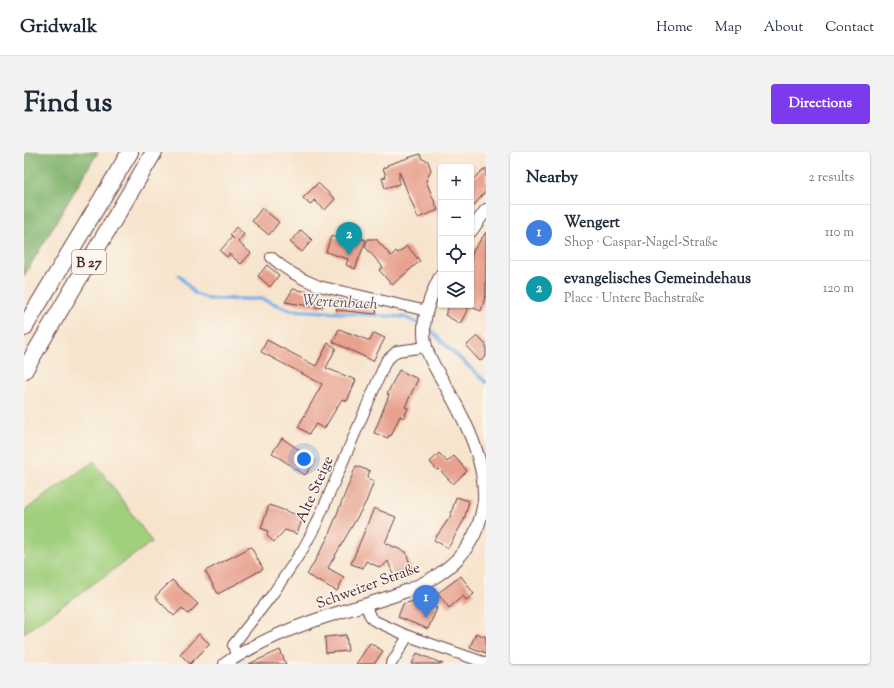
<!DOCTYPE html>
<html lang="en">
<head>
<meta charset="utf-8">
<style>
  body { margin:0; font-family:"Sorts Mill Goudy",serif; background:#f2f2f3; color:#1f2937 }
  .controls { position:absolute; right:12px; top:12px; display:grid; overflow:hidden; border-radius:4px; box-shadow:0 1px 3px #0004 }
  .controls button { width:36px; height:36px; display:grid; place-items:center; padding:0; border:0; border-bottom:1px solid #e0e1e3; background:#fff; color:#1f2937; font:20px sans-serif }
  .you { position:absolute; left:280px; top:307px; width:14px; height:14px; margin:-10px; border:3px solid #fff; border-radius:50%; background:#1a73e8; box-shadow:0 0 0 6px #1a73e833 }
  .badge { display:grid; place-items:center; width:26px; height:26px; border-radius:50%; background:#7c3aed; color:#fff; font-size:13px; font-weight:700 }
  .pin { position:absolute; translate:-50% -33px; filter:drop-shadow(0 1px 2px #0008) }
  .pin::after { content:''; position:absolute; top:21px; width:14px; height:12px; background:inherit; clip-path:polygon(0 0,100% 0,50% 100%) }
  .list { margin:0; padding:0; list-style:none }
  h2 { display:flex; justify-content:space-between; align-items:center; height:52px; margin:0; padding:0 16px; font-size:17px }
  h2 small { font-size:13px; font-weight:400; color:#747a83 }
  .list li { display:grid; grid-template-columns:26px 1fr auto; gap:12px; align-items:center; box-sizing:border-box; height:56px; padding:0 16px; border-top:1px solid #e0e1e3 }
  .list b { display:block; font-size:15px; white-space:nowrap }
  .list p { margin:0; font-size:13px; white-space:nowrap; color:#747a83 }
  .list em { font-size:13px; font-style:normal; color:#747a83 }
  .icon { flex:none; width:22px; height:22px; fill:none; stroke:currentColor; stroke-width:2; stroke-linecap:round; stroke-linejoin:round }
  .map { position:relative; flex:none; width:462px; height:512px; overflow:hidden; border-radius:4px }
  header { display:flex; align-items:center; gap:24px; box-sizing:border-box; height:56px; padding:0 20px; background:#fff; border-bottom:1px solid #e0e1e3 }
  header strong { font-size:19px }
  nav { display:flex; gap:22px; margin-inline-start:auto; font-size:14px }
  .intro { display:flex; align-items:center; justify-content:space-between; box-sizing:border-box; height:96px; padding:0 24px }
  h1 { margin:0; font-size:28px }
  .button { padding:10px 18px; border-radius:4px; background:#7c3aed; color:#fff; font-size:14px; font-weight:700 }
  main { display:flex; gap:24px; padding:0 24px }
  aside { flex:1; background:#fff; border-radius:4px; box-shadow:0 1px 3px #0004 }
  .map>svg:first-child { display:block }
  .green { fill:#a0cf7d; stroke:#757754 }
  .forest { fill:#80b26c; stroke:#65684c }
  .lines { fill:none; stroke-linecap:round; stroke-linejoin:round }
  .stream { stroke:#77b0e7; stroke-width:3.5 }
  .building { fill:#e8a18f }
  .minor-casing { stroke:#643d43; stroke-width:12 }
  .tertiary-casing { stroke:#643d43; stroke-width:14 }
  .trunk-casing { stroke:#643d43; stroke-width:18 }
  .minor { stroke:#fff; stroke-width:10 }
  .tertiary { stroke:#fff; stroke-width:12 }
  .trunk { stroke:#fff; stroke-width:16 }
  .labels { text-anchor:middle; stroke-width:3; stroke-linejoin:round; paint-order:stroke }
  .shield { fill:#fbf7ec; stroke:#7f6065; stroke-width:1 }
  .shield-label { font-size:14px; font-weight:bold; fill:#4a1f2b }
  .street-label { font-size:15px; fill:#4a1f2b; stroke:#fbf7ec }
  .water-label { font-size:16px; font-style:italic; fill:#5a526d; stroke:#fbf7ec }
</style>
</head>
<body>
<header>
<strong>Gridwalk</strong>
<nav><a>Home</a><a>Map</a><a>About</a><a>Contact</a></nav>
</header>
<div class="intro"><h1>Find us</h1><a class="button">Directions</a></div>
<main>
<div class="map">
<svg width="462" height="512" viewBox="0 0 462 512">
  <rect width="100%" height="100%" fill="#fbf7ec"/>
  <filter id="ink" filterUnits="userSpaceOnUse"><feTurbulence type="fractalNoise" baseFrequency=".025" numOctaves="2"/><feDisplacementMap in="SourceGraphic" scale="8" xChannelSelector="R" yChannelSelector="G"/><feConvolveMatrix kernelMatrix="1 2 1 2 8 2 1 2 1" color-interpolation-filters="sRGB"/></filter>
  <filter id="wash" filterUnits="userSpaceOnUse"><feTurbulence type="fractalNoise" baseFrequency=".012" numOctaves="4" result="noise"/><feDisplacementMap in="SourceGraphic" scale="16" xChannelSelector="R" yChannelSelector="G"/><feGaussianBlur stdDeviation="0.9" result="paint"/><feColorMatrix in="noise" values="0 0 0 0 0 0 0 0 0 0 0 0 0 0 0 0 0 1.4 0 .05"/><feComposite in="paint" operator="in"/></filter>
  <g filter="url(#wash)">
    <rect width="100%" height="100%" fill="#f7e4cd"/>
    <!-- green -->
    <path class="green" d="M70 309 128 390 0 481V359Z"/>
    <!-- forest -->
    <path class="forest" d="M0 0H74L0 124Z"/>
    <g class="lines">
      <!-- stream -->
      <path class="stream" d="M155 123 170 141 185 147H238L267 158 380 165 406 177 419 191 462 230"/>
    </g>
    <g id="blocks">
      <!-- building -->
      <g class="building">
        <path d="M396 2 398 7 404 9 407 18 402 29 414 58 394 66 375 19V32L361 36 358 26 362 25 359 16 364 14 363 13Z"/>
        <path d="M462 16V39L447 57V29Z"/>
        <path d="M294 31 311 47 301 58 290 48 286 53 279 46Z"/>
        <path d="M238 56 255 70 245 83 228 69Z"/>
        <path d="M212 75 220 82 214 90 227 101 217 112 205 102 203 105 196 99 208 85 210 87 206 83Z"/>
        <path d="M277 78 288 88 278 100 266 90Z"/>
        <path d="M462 80V142L457 159 447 155V107L449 99Z"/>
        <path d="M307 84 330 92 332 85 342 88 331 117 322 113 324 107 302 100Z"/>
        <path d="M344 87H352L367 104 372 99 374 101 383 94 396 109 368 133 355 118 359 115 341 95Z"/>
        <path d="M243 113 255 123 246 135 234 124Z"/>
        <path d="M269 137 284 140 283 144 300 146 298 156 261 150Z"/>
        <path d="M315 148 353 155 352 162 312 158Z"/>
        <path d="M426 153H446L437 170 435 171 421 163Z"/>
        <path d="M315 177 346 189 350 181 361 186 349 209 309 190Z"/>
        <path d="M453 184 462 193V204L456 209 442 194Z"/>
        <path d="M243 188 292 214 304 191 312 196 302 216 332 228 323 249 318 247 300 277 292 272 285 282 274 275 298 232 237 200Z"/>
        <path d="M375 218 394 227 381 255 384 256 380 266 376 264 367 284 365 283 364 286 350 281 365 243 363 242Z"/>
        <path d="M258 286 291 309 281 323 248 301Z"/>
        <path d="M415 301 423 310 430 304 443 319 429 332 415 317 413 318 406 310Z"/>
        <path d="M332 314 346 319 343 326 350 329 342 350 304 416 320 425 313 439 283 423 303 387Z"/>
        <path d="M432 345 445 349 440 368 424 396 410 388 426 365Z"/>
        <path d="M245 353 279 365 273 382 261 378 250 390 243 384 244 379 237 376Z"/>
        <path d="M350 356 372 365 361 391 382 400 389 421 371 428 364 409 357 416 342 409 339 416 327 412Z"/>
        <path d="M227 395 239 417 194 442 181 419Z"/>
        <path d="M437 424 450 442 442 448 439 444 425 456 414 441Z"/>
        <path d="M148 428 174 452 164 462 158 456 150 464 131 445Z"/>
        <path d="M394 448 413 456 404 477 374 465 379 452Z"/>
        <path d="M452 481 462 485V501L446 495Z"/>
        <path d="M175 482 186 492 166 512 156 502Z"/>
        <path d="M322 483 324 499 302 501 301 485Z"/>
        <path d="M346 491 359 499 350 512H332Z"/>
        <path d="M256 498 262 512H225Z"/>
        <path d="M393 501 419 512H388Z"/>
      </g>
    </g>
  </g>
  <g filter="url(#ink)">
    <use href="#blocks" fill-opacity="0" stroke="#643d43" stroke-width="1"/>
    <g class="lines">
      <defs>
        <g id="minor">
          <path d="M247 105C262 119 277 127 295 134L403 159"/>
          <path d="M342 453 345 462 349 468 384 484 462 511"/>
          <path d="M212 504 209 493 248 443 279 397 292 373 362 209 373 199 402 195"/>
          <path d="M367 512 384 484"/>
        </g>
        <g id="tertiary">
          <path d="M447 79 462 58"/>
          <path d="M201 512C234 489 272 474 310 462 374 442 451 429 460 348 462 310 442 270 424 238 417 225 406 210 402 195 395 171 406 144 417 123"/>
        </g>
        <g id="trunk">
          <path d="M0 176 106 0"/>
          <path d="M0 219 130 0"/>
        </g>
      </defs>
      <!-- minor casing -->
      <use href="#minor" class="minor-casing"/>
      <!-- tertiary casing -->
      <use href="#tertiary" class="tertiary-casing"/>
      <!-- trunk casing -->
      <use href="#trunk" class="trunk-casing"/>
      <!-- minor -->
      <use href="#minor" class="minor"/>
      <!-- tertiary -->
      <use href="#tertiary" class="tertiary"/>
      <!-- trunk -->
      <use href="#trunk" class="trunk"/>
    </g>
  </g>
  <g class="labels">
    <!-- shield labels -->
    <rect class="shield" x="48" y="98" width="34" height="24" rx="3"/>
    <g class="shield-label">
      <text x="65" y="115">B 27</text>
    </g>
    <!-- street labels -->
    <g class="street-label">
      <text transform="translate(290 337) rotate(-66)" y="5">Alte Steige</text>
      <text transform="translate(344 433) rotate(-20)" y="5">Schweizer Straße</text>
    </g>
    <!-- water labels -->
    <g class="water-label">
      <text transform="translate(316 149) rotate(3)" y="6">Wertenbach</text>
    </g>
  </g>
</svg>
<div class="controls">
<button>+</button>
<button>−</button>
<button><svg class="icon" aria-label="locate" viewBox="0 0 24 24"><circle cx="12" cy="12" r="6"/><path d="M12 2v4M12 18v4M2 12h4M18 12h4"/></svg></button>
<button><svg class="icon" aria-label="layers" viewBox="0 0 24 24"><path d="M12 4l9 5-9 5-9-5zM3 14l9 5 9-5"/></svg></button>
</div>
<div class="you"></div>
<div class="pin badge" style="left:402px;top:466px;background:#3f7fe0">1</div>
<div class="pin badge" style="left:325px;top:103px;background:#0f9aa8">2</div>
</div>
<aside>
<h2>Nearby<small>2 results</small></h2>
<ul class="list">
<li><span class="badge" style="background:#3f7fe0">1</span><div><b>Wengert</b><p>Shop · Caspar-Nagel-Straße</p></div><em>110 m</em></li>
<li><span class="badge" style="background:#0f9aa8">2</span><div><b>evangelisches Gemeindehaus</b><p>Place · Untere Bachstraße</p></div><em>120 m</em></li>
</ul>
</aside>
</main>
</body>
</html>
